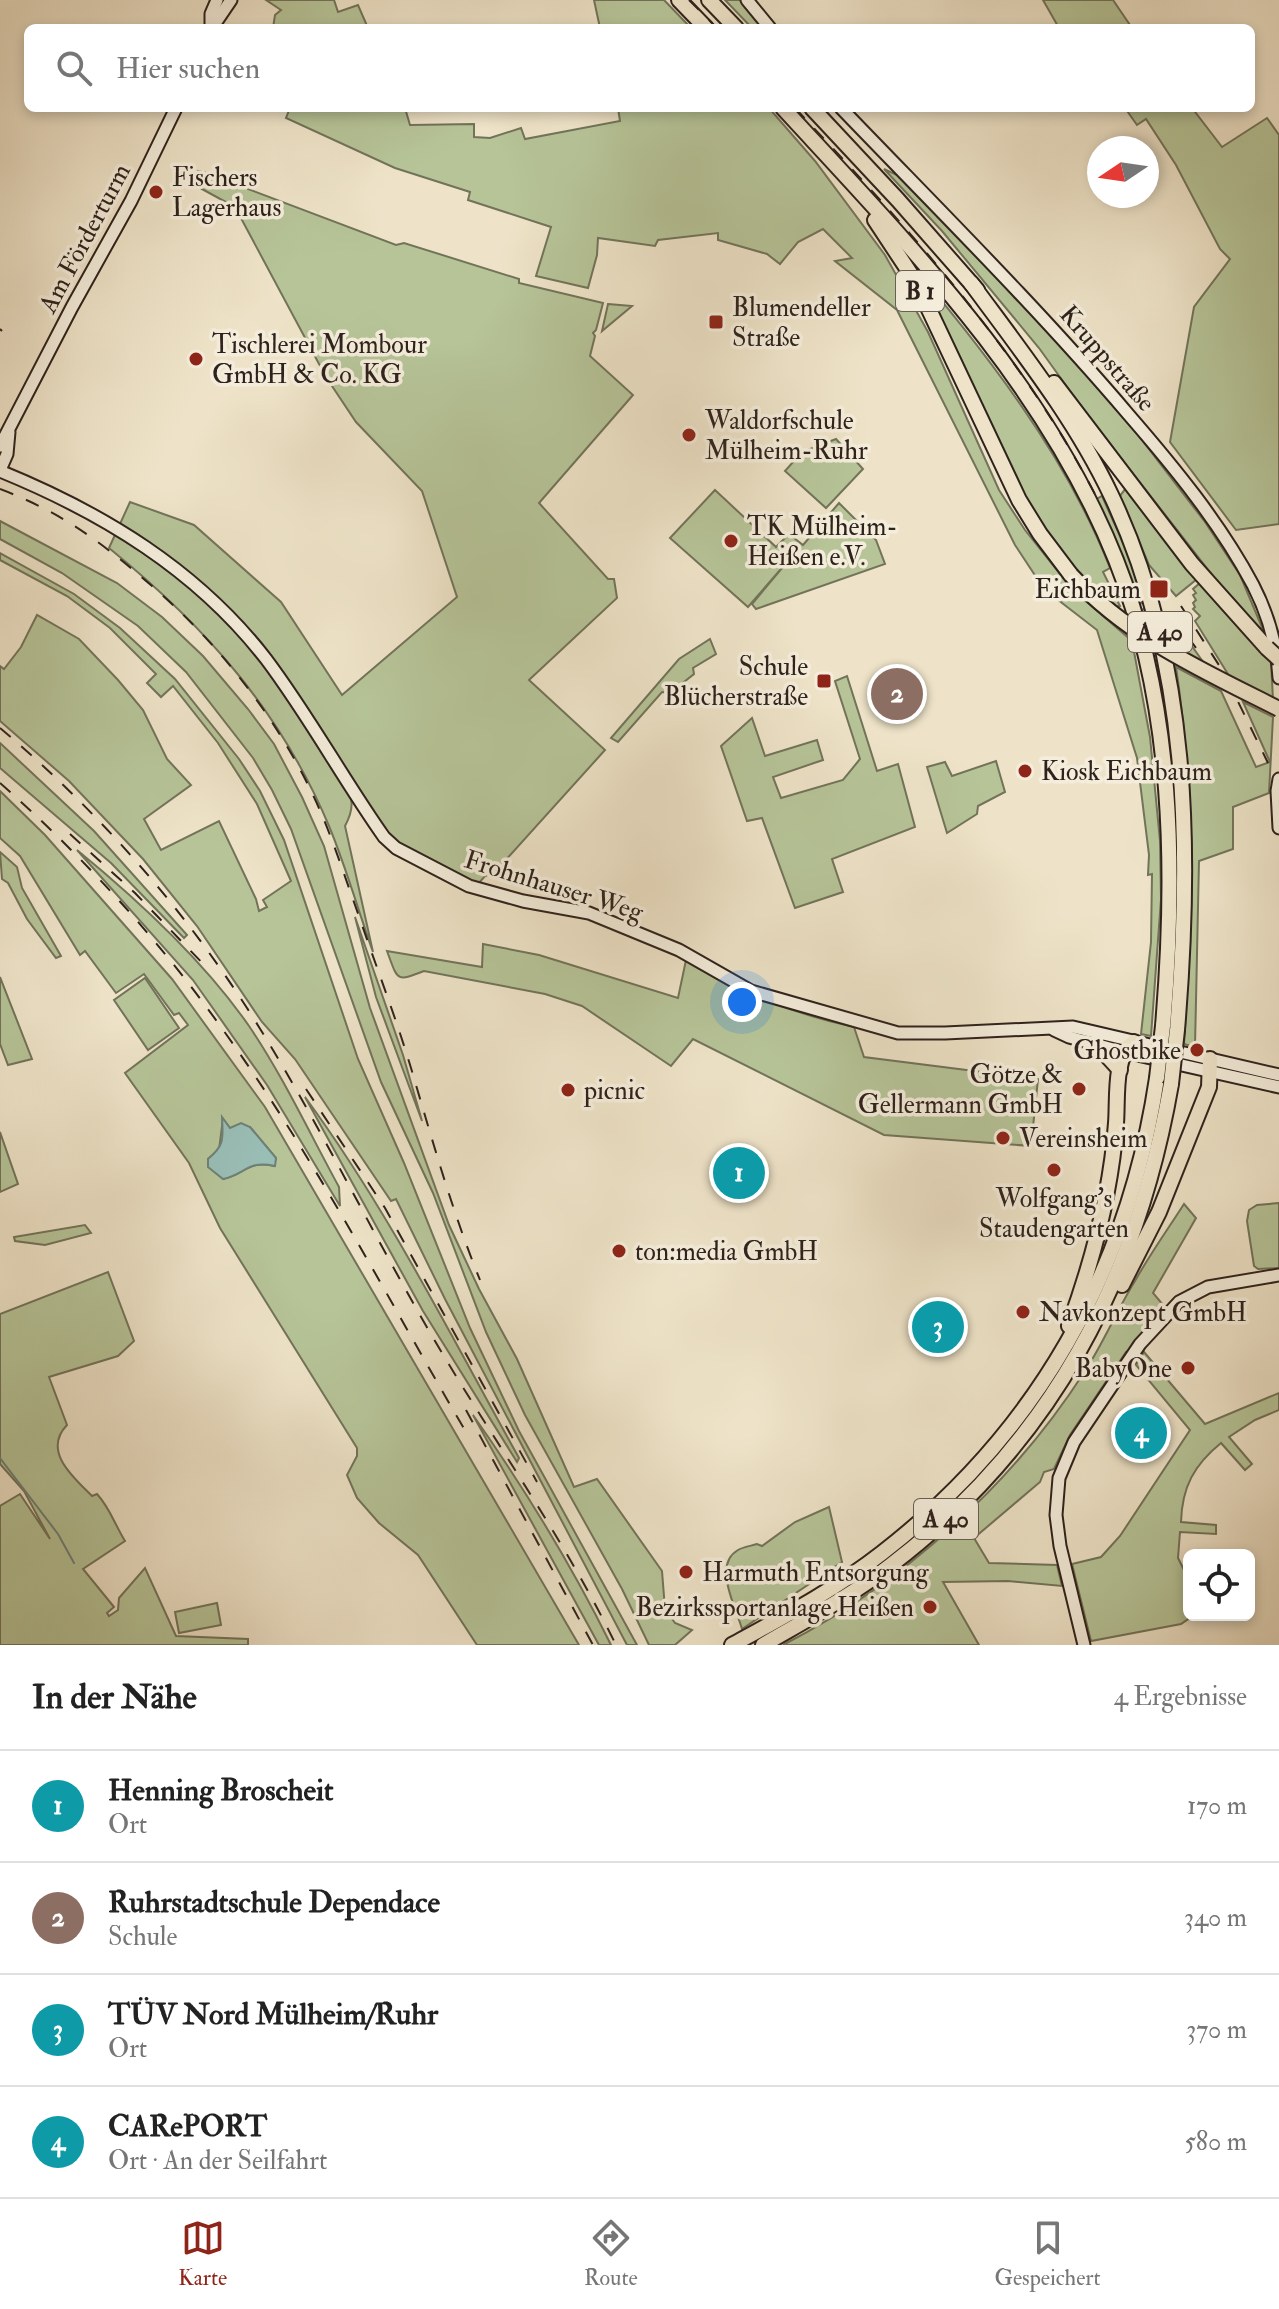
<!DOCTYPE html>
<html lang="de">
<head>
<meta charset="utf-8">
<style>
  body { margin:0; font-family:"IM FELL Double Pica",serif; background:#f6f6f6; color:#222 }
  .controls { position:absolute; right:24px; bottom:24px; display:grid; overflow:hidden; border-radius:12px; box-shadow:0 4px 12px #0003 }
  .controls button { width:72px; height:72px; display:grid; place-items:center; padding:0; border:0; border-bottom:2px solid #e0e0e0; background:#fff; color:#222; font:40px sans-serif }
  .compass { position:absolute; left:1087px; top:136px; width:72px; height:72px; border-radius:50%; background:#fff; box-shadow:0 4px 12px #0003; rotate:257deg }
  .you { position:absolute; left:742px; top:1002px; width:28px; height:28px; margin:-20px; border:6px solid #fff; border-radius:50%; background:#1a73e8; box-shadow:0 0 0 12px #1a73e833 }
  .badge { display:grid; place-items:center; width:52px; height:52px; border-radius:50%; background:#8f2418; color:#fff; font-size:26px; font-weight:700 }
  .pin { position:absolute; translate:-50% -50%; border:4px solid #fff; box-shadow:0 2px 8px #0006 }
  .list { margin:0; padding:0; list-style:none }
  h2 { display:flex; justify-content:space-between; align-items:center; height:104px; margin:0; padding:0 32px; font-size:34px }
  h2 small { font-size:26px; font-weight:400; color:#767676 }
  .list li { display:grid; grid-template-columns:52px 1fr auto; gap:24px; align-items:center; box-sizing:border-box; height:112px; padding:0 32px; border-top:2px solid #e0e0e0 }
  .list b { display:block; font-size:30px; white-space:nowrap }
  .list p { margin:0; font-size:26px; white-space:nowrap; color:#767676 }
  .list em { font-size:26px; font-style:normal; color:#767676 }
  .icon { flex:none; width:44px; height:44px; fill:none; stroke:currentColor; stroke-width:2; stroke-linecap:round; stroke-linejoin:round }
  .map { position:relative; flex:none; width:1279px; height:1645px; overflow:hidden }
  .search { position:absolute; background:#fff; box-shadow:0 4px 12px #0003; left:24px; right:24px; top:24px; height:88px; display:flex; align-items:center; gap:20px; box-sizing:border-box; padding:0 28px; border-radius:12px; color:#767676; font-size:30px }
  .sheet { height:552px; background:#fff }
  nav { display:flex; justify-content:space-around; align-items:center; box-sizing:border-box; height:112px; border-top:2px solid #e0e0e0; background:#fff; font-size:22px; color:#767676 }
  nav a { display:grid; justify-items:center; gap:4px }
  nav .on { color:#8f2418 }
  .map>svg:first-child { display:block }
  .green { fill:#b6c498; stroke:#72735a; stroke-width:2; fill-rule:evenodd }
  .water { fill:#99beb6; stroke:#6e8078; stroke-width:2 }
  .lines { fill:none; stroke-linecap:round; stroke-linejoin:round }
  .stream { stroke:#6e8078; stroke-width:2 }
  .secondary-casing { stroke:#2e221c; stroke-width:15 }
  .highway-casing { stroke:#2e221c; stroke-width:18 }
  .secondary { stroke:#f4eddb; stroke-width:11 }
  .highway { stroke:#eee3c8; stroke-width:14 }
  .rail { stroke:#2e221c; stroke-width:2; stroke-dasharray:14 14; stroke-linecap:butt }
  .highway-bridge-casing { stroke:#2e221c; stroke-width:18; stroke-linecap:butt }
  .highway-bridge { stroke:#eee3c8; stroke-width:14 }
  .poi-dot { fill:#8f2418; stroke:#f4eddb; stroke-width:3 }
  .labels { text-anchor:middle; stroke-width:7; stroke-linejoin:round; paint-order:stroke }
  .shield { fill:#f4eddb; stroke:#695f55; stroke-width:2 }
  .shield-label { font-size:24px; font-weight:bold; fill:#2e221c }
  .poi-label { font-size:26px; fill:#2e221c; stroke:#f4eddb; text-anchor:start }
  .street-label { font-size:26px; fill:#2e221c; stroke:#f4eddb }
</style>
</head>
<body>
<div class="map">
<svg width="1279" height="1645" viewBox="0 0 1279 1645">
  <rect width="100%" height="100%" fill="#eee3c8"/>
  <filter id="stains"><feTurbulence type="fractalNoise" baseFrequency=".0025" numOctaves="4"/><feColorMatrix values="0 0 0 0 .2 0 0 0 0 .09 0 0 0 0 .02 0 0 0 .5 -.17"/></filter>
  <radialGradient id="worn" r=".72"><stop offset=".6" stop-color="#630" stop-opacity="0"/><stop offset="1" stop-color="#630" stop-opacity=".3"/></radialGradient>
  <!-- green -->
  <g class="green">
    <path d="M266 0H334L338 12 358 5 368 28H273L275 15 281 10Z"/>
    <path d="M594 0H664L691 28H600Z"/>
    <path d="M725 0H740L764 28H752Z"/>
    <path d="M1043 0H1113L1132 28H1059Z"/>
    <path d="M290 108H405L410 125 474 124V137L490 138 521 128 525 139 620 121 618 108H769L815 161 885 255 928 332 999 490 1025 530 1072 589 1132 641 1150 737 1160 841 1161 899 1151 1036 1141 1034 1151 942 1152 874 1148 875 1149 855 1137 758 1097 630 1044 589 1015 545 897 310 835 261 852 258 823 229 798 242 780 264 767 254 718 240V233L658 240 655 246 598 238 597 255 588 288 536 276 551 227 468 200 470 192 395 168 286 118Z"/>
    <path d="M1125 108H1192L1222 147 1267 118 1279 135V524L1236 530 1170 442 1194 307 1230 259 1220 249 1176 165 1146 119 1137 125Z"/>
    <path d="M884 169 897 175 960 238 1112 401 1205 522 1240 575 1264 632 1231 599 1088 416 1039 348 942 231Z"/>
    <path d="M198 171 251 183 248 189 396 245 404 243 519 279V283L603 303 596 330 593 333 595 336 590 356 633 395 539 503 608 579H614L617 598 529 680 605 750 494 873 485 876 478 884 401 845 384 833 330 763C345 788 361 797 345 826L373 952C358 910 346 867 329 826 280 710 205 626 109 548L130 502 194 525 281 602 342 695 457 597 422 491 356 422 326 377 235 207 191 183Z"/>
    <path d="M902 252C983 351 1063 448 1110 568L1103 572 1120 606 1114 607 1073 568 1032 514 1000 454 961 359Z"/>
    <path d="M608 304 632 306 602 331Z"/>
    <path d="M836 439 863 469 826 508 785 471 802 452Z"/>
    <path d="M1126 488 1197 579 1176 596 1149 565 1120 496Z"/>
    <path d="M715 490 776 547 789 534 803 545 839 503 876 540 885 564 756 609 752 604 793 555 748 607 670 538Z"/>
    <path d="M1102 496 1128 554 1145 602 1136 605 1095 500Z"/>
    <path d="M0 521 117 583 162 617 203 656 248 709 274 744 302 797 324 846 370 1008 449 1225 479 1289 517 1359 574 1487 597 1479 662 1571 665 1609 675 1623 692 1630 675 1645H649L622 1589 525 1415 486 1332 433 1193 381 1082 291 829 272 790 253 758 186 672 138 626 62 573 0 539Z"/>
    <path d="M0 553 74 594 120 628 175 679 239 759 260 791 284 840 358 1059 404 1163 470 1328 519 1431 637 1645H627L445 1299 396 1199 391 1201 295 1059 262 1022 197 926 143 859 69 781 0 721V666L4 669 21 647 37 615 79 639 118 680 143 710 167 759 191 785 144 819 161 850 219 821 256 899 259 911 267 907 263 900 291 881 257 804 218 743 173 686 161 697 147 683 156 674 110 628 67 596 0 560Z"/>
    <path d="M1200 583 1271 660 1273 700 1231 679 1195 621 1200 616 1193 609 1195 607 1193 603 1196 600 1193 595 1196 593 1193 589Z"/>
    <path d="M1147 608 1166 693 1173 757 1176 837H1174L1138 611Z"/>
    <path d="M1165 620 1177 635 1182 632 1206 666 1171 647Z"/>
    <path d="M710 639 716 654 693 668 694 674 670 693 662 692 618 742 611 738 679 659Z"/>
    <path d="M1176 667 1221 691 1256 767 1270 762 1243 702 1273 717 1269 793 1233 807V849L1199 861 1195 1047 1184 1044C1192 918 1195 793 1176 667Z"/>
    <path d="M847 676 877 771 898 764 915 827 832 859 843 892 795 908 762 818 747 821 721 746 752 718 765 756 817 740 823 760 773 777 781 798 843 780 860 759 835 681Z"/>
    <path d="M0 743 94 831 187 935 184 938 111 863 0 768Z"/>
    <path d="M996 761 1005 792 978 806 977 814 947 833 927 767 945 762 952 776Z"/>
    <path d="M0 791 45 835 172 979 265 1107 579 1645H477L418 1555 379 1523 357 1498 347 1475 357 1456V1448L220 1228 189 1163 125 1073 188 1025 179 1013 174 1015 144 974 116 993 85 951 80 955 20 856 0 838ZM223 1119 230 1128 250 1127 276 1158 274 1166C247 1160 246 1174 223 1179L208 1166V1159L219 1150Z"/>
    <path d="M77 850C138 900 204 961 249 1026 283 1076 310 1134 339 1187L340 1206 267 1085 193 980Z"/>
    <path d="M0 852 17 867 22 888 61 956 56 958 27 919 8 883 2 879Z"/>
    <path d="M355 917 403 1055 422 1121 376 997Z"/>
    <path d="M483 944 539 955 678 998 686 960C744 992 788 1013 854 1027L864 1057 1038 1079 1031 1146 884 1135 693 1039 671 1066 582 1006 545 994 424 971C396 982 398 981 387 951L482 967Z"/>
    <path d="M0 977 32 1059 8 1065 0 1044Z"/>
    <path d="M145 978 179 1028 148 1050 114 1000Z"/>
    <path d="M305 1097C388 1210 451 1336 519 1458L517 1462 423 1311Z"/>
    <path d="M0 1132 18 1184 0 1192Z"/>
    <path d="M1279 1203V1268L1258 1269 1254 1266 1247 1221 1249 1210 1257 1205Z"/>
    <path d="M1184 1204 1196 1218 1153 1293 1164 1306 1133 1349 1126 1352 1070 1435 1054 1469 1044 1472 1040 1482 974 1538 989 1563 1057 1565 1062 1586 1008 1581 943 1582 979 1645H783C903 1583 1012 1485 1085 1371 1104 1342 1117 1310 1135 1281 1150 1254 1168 1229 1184 1204Z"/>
    <path d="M85 1225 91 1233 45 1245 15 1241 14 1237Z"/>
    <path d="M108 1272 134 1341 118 1356 49 1377 67 1425C42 1451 73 1477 92 1496L97 1494C110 1508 115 1525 125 1541L83 1569 114 1607 107 1613 109 1616 118 1610 119 1598 145 1568 176 1636 248 1639V1645H0V1506L20 1494 50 1539 24 1491 0 1464V1314Z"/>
    <path d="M1144 1352 1205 1424 1279 1393V1410L1255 1420 1229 1437 1252 1464 1245 1470 1221 1443C1194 1465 1182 1487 1181 1522L1216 1525V1534L1180 1532 1178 1558 1189 1580V1615H1194L1181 1624 1091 1641 1072 1564 1101 1557 1120 1536 1190 1430 1136 1365Z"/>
    <path d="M473 1415C525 1489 571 1564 611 1645H599Z"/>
    <path d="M829 1507 842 1562 742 1629C736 1607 712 1565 738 1550 743 1547 751 1546 757 1544L762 1546 795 1522Z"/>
    <path d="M217 1603 221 1625 179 1633 175 1612Z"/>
  </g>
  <!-- water -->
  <path class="water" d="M222 1117 230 1128 241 1123 250 1127 276 1158 275 1166C247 1160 246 1174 223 1179L208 1167V1159C225 1145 223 1138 222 1117Z"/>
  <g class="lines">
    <!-- stream -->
    <path class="stream" d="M0 1458 58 1534 74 1563"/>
    <defs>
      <g id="secondary">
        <path d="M747 0 770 28"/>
        <path d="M211 28V14L217 0"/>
        <path d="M212 28 231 0"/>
        <path d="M841 108C938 209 1037 307 1128 414 1174 467 1220 523 1253 585 1268 614 1277 646 1279 678"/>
        <path d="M0 446 72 307 131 201 176 108"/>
        <path d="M0 470 7 454 9 432"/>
        <path d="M0 471C103 513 197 570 266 659 309 716 343 779 384 837L396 848 469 886 523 901 589 913 679 950 751 991 898 1033H945L1073 1027 1279 1075"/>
        <path d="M1279 779 1277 791 1279 828"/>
        <path d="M1054 1030 1069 1037 1124 1052 1279 1087"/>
        <path d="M1084 1645 1060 1546 1056 1515 1059 1478 1074 1442 1140 1344 1179 1302 1208 1287 1279 1275"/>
      </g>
      <g id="highway">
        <path d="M679 0 706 28"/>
        <path d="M709 0 736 28"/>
        <path d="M783 108C909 245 1046 384 1116 560 1174 706 1176 872 1163 1026"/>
        <path d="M812 108 898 200 977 290"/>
        <path d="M875 220 916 282 1019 500 1040 534 1071 575"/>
        <path d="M971 283C1021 351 1075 419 1111 495 1190 661 1192 850 1177 1030"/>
        <path d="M1054 383 1192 564 1267 648"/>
        <path d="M1097 1045 1120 1070"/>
        <path d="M1122 1285 1159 1212 1209 1087 1210 1059"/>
        <path d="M1069 1326C1093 1260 1111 1194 1116 1123 1118 1100 1113 1056 1134 1042"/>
        <path d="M732 1645C783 1617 836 1589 882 1553 1037 1433 1128 1272 1157 1078"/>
        <path d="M763 1645C806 1620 851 1596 891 1565 1051 1443 1137 1280 1171 1084"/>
      </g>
    </defs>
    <!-- secondary casing -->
    <use href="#secondary" class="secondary-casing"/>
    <!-- highway casing -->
    <use href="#highway" class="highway-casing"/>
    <!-- secondary -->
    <use href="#secondary" class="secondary"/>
    <!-- highway -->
    <use href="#highway" class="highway"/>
    <!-- rail -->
    <g class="rail">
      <path d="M689 0 717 28"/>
      <path d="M795 108C907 227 1021 351 1097 498"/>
      <path d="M0 329 2 331"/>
      <path d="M0 489C63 513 101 542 152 586 219 644 275 715 313 795 332 835 345 878 360 919 377 969 396 1018 411 1068 432 1139 452 1211 480 1280"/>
      <path d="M1181 606 1224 673 1268 763"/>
      <path d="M1171 614 1202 656"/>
      <path d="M0 728C96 809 179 903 247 1008 313 1111 366 1222 428 1329 489 1435 562 1534 616 1645"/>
      <path d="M0 783C84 857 161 942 226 1034 316 1160 388 1299 466 1432"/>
      <path d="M70 834 135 893 210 971"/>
      <path d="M306 1089 385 1208 537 1482"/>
      <path d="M466 1410 593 1645"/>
    </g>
    <defs>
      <g id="highway-bridge">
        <path d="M1071 575C1131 639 1202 670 1279 709"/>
        <path d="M1267 648 1279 659"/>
        <path d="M1157 1078 1163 1026"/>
        <path d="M1171 1084 1177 1030"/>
      </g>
    </defs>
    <!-- highway-bridge casing -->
    <use href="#highway-bridge" class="highway-bridge-casing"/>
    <!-- highway-bridge -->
    <use href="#highway-bridge" class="highway-bridge"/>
  </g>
  <!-- markers -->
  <g class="poi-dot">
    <circle cx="156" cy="192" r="8"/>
    <rect x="708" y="314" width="16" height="16" rx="4"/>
    <circle cx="196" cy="359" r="8"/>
    <circle cx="689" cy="435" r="8"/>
    <circle cx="731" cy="541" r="8"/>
    <rect x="1149" y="579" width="20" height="20" rx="4"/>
    <rect x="816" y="673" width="16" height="16" rx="4"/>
    <circle cx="1025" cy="771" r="8"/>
    <circle cx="1197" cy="1050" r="8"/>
    <circle cx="1079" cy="1089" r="8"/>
    <circle cx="568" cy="1090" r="8"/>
    <circle cx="1003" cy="1138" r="8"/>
    <circle cx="1054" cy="1170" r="8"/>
    <circle cx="619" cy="1251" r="8"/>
    <circle cx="1023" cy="1312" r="8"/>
    <circle cx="1188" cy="1368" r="8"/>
    <circle cx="686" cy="1572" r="8"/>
    <circle cx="930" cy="1607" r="8"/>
  </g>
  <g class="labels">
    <!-- shield labels -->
    <g class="shield">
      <rect x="896" y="271" width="48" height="40" rx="6"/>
      <rect x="1128" y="612" width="64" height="40" rx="6"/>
      <rect x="914" y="1499" width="64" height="40" rx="6"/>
    </g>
    <g class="shield-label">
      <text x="920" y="299">B 1</text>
      <text x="1160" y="640">A 40</text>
      <text x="946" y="1527">A 40</text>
    </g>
    <!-- poi labels -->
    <g class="poi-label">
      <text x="172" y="186">Fischers<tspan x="172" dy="30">Lagerhaus</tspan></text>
      <text x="732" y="316">Blumendeller<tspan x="732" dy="30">Straße</tspan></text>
      <text x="212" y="353">Tischlerei Mombour<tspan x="212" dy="30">GmbH &amp; Co. KG</tspan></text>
      <text x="705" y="429">Waldorfschule<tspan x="705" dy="30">Mülheim-Ruhr</tspan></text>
      <text x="747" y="535">TK Mülheim-<tspan x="747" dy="30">Heißen e.V.</tspan></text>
      <text x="1141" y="598" text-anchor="end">Eichbaum</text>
      <text x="808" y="675" text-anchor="end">Schule<tspan x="808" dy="30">Blücherstraße</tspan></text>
      <text x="1041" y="780">Kiosk Eichbaum</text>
      <text x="1181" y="1059" text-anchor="end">Ghostbike</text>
      <text x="1063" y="1083" text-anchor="end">Götze &amp;<tspan x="1063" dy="30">Gellermann GmbH</tspan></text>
      <text x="584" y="1099">picnic</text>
      <text x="1019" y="1147">Vereinsheim</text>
      <text x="1054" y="1207" text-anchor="middle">Wolfgang's<tspan x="1054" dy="30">Staudengarten</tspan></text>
      <text x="635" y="1260">ton:media GmbH</text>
      <text x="1039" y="1321">Navkonzept GmbH</text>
      <text x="1172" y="1377" text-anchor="end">BabyOne</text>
      <text x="702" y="1581">Harmuth Entsorgung</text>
      <text x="914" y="1616" text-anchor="end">Bezirkssportanlage Heißen</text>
    </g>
    <!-- street labels -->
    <g class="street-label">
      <text transform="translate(84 238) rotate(-62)" y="9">Am Förderturm</text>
      <text transform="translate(1108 358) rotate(49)" y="9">Kruppstraße</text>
      <text transform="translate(554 885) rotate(17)" y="9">Frohnhauser Weg</text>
    </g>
  </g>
  <rect width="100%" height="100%" filter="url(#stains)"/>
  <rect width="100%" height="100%" fill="url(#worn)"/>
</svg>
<div class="controls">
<button><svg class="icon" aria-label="locate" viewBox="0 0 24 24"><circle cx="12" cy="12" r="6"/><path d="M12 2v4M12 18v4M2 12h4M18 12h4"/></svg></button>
</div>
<svg class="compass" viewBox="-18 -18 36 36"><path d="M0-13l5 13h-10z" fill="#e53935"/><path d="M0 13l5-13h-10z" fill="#767676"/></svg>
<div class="you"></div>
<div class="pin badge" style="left:739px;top:1173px;background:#0f9aa8">1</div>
<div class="pin badge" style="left:897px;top:694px;background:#8d6e63">2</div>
<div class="pin badge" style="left:938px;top:1327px;background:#0f9aa8">3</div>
<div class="pin badge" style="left:1141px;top:1433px;background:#0f9aa8">4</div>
<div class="search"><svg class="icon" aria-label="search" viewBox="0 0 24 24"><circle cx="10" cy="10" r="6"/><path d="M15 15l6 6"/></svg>Hier suchen</div>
</div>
<section class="sheet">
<h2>In der Nähe<small>4 Ergebnisse</small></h2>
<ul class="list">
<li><span class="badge" style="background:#0f9aa8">1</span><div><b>Henning Broscheit</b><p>Ort</p></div><em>170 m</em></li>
<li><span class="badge" style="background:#8d6e63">2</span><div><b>Ruhrstadtschule Dependace</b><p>Schule</p></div><em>340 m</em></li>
<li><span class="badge" style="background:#0f9aa8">3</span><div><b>TÜV Nord Mülheim/Ruhr</b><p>Ort</p></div><em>370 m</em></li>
<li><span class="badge" style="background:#0f9aa8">4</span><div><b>CARePORT</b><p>Ort · An der Seilfahrt</p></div><em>580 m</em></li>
</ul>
</section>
<nav>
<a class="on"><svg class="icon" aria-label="map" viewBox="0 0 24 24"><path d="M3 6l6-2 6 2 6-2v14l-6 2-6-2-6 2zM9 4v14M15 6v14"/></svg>Karte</a>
<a><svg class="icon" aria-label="directions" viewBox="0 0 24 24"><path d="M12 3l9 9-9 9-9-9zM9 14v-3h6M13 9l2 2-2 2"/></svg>Route</a>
<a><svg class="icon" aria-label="saved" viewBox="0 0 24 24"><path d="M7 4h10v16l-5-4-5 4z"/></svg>Gespeichert</a>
</nav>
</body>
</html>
